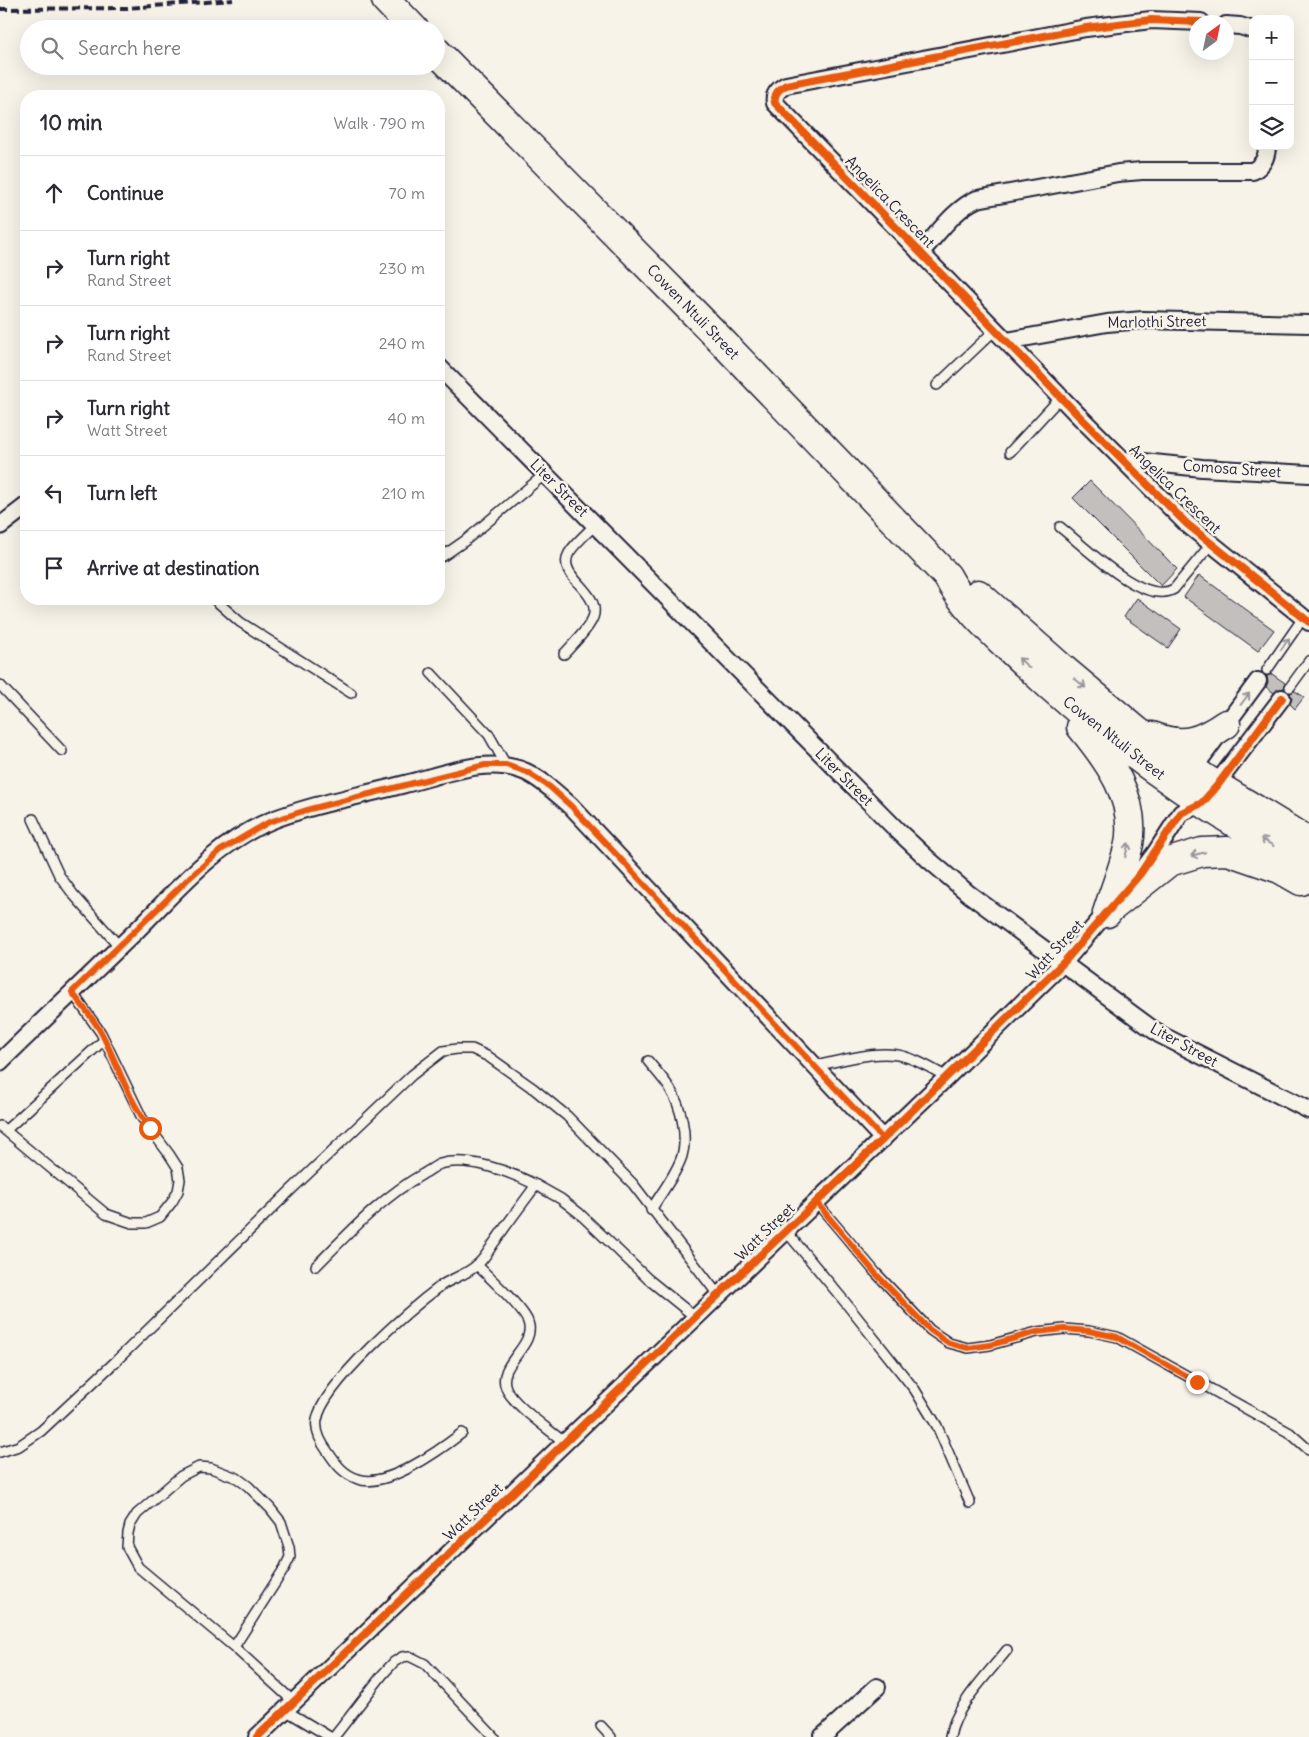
<!DOCTYPE html>
<html lang="en">
<head>
<meta charset="utf-8">
<style>
  body { margin:0; font-family:Delius,sans-serif; background:#f2f2f3; color:#2b2b33 }
  .controls { position:absolute; right:15px; top:15px; display:grid; overflow:hidden; border-radius:10px; box-shadow:0 5px 20px #0002 }
  .controls button { width:45px; height:45px; display:grid; place-items:center; padding:0; border:0; border-bottom:1px solid #e1e1e2; background:#fff; color:#2b2b33; font:25px sans-serif }
  .compass { position:absolute; left:1189px; top:15px; width:45px; height:45px; border-radius:50%; background:#fff; box-shadow:0 5px 20px #0002; rotate:33deg }
  .stop { position:absolute; width:15px; height:15px; margin:-11px; border:4px solid #ea580c; border-radius:50%; background:#fff }
  .stop.end { background:#ea580c; border-color:#fff; box-shadow:0 1px 5px #0008 }
  .list { margin:0; padding:0; list-style:none }
  h2 { display:flex; justify-content:space-between; align-items:center; height:65px; margin:0; padding:0 20px; font-size:21px }
  h2 small { font-size:16px; font-weight:400; color:#7c7c81 }
  .list li { display:grid; grid-template-columns:32px 1fr auto; gap:15px; align-items:center; box-sizing:border-box; height:75px; padding:0 20px; border-top:1px solid #e1e1e2 }
  .list b { display:block; font-size:19px; white-space:nowrap }
  .list p { margin:0; font-size:16px; white-space:nowrap; color:#7c7c81 }
  .list em { font-size:16px; font-style:normal; color:#7c7c81 }
  .icon { flex:none; width:28px; height:28px; fill:none; stroke:currentColor; stroke-width:2; stroke-linecap:round; stroke-linejoin:round }
  .map { position:relative; flex:none; width:1309px; height:1737px; overflow:hidden }
  .search { position:absolute; background:#fff; box-shadow:0 5px 20px #0002; left:20px; top:20px; width:425px; height:55px; display:flex; align-items:center; gap:12px; box-sizing:border-box; padding:0 18px; border-radius:28px; color:#7c7c81; font-size:19px }
  .panel { position:absolute; background:#fff; box-shadow:0 5px 20px #0002; left:20px; top:90px; width:425px; height:515px; border-radius:20px }
  .map>svg:first-child { display:block }
  .building { fill:#c2bfbd; stroke:#22223b }
  .lines { fill:none; stroke-linecap:round; stroke-linejoin:round }
  .lane-casing { stroke:#22223b; stroke-width:12 }
  .street-casing { stroke:#22223b; stroke-width:20 }
  .highway-casing { stroke:#22223b; stroke-width:31 }
  .lane { stroke:#f7f3e8; stroke-width:9 }
  .street { stroke:#f7f3e8; stroke-width:16 }
  .highway { stroke:#f7f3e8; stroke-width:28 }
  .rail { stroke:#22223b; stroke-width:4; stroke-dasharray:8 4; stroke-linecap:butt }
  .cycleway-casing { stroke:#f7f3e8; stroke-width:11 }
  .cycleway { stroke:#e8590c; stroke-width:8 }
  .oneway { stroke:#97959a }
  .route { stroke:#ea580c; stroke-width:6 }
  .labels { text-anchor:middle; stroke-width:5; stroke-linejoin:round; paint-order:stroke }
  .street-label { font-size:15px; fill:#22223b; stroke:#f7f3e8 }
</style>
</head>
<body>
<div class="map">
<svg width="1309" height="1737" viewBox="0 0 1309 1737">
  <rect width="100%" height="100%" fill="#f7f3e8"/>
  <filter id="ink" filterUnits="userSpaceOnUse"><feTurbulence type="fractalNoise" baseFrequency=".02" numOctaves="2"/><feDisplacementMap in="SourceGraphic" scale="10" xChannelSelector="R" yChannelSelector="G"/><feConvolveMatrix kernelMatrix="1 2 1 2 8 2 1 2 1" color-interpolation-filters="sRGB"/></filter>
  <g filter="url(#ink)">
    <!-- building -->
    <g class="building">
      <path d="M1090 481 1177 569 1161 586 1073 498Z"/>
      <path d="M1199 575 1274 630 1258 651 1184 597Z"/>
      <path d="M1137 598 1181 629 1168 648 1124 617Z"/>
      <path d="M1272 674 1285 683 1284 688 1279 689 1274 693 1266 687 1268 682 1267 676Z"/>
      <path d="M1295 691 1304 697 1295 709 1290 704 1292 699 1290 693Z"/>
    </g>
    <g class="lines">
      <defs>
        <g id="lane">
          <path d="M937 385 996 329"/>
          <path d="M1010 452 1061 397"/>
          <path d="M1060 527C1083 545 1144 607 1174 589L1211 544"/>
          <path d="M439 558 443 556 466 540 545 474"/>
          <path d="M214 599 240 622 351 693"/>
          <path d="M564 654C572 645 592 626 594 614 598 590 556 576 569 553 575 543 586 534 595 525"/>
          <path d="M1267 670 1303 618"/>
          <path d="M431 673 489 735 506 765"/>
          <path d="M0 685 62 751"/>
          <path d="M1290 687 1309 661"/>
          <path d="M33 819 59 875 73 894 120 947"/>
          <path d="M648 1061C655 1070 664 1079 670 1089 681 1106 688 1136 682 1156 676 1175 661 1193 651 1210"/>
          <path d="M814 1066C842 1061 879 1048 906 1057 920 1061 934 1070 947 1077"/>
          <path d="M0 1126 106 1214 132 1223H146L160 1217 172 1202 178 1191 180 1180 178 1168 169 1154 142 1118 101 1033 72 992"/>
          <path d="M6 1130 104 1040"/>
          <path d="M536 1185 561 1199 579 1213 648 1279 695 1317"/>
          <path d="M816 1202 876 1273 930 1330 949 1343 968 1348 990 1345 1037 1332 1064 1329 1089 1331 1117 1337 1290 1433 1309 1450"/>
          <path d="M786 1231 845 1302 915 1390 937 1426 970 1503"/>
          <path d="M477 1265C489 1277 524 1309 528 1322 537 1346 496 1364 506 1388 513 1405 550 1430 565 1443"/>
          <path d="M316 1266C349 1233 382 1197 423 1174 429 1171 435 1166 440 1164 469 1156 511 1172 536 1185 523 1203 509 1221 496 1240 490 1248 485 1258 478 1264 468 1274 453 1278 442 1285 411 1308 323 1384 317 1420 315 1431 322 1444 328 1452 336 1464 343 1474 358 1479 386 1489 440 1450 462 1433"/>
          <path d="M0 1452 19 1446 41 1431 115 1362 293 1188 412 1075 443 1051 457 1049H472L489 1057 534 1089 567 1116 633 1184 719 1296"/>
          <path d="M234 1647 284 1569 290 1557 289 1547 281 1522 270 1508 248 1486 237 1478 211 1468 199 1467 181 1476 137 1514 130 1525 128 1533 127 1547 138 1567 234 1647 294 1702"/>
          <path d="M285 1710 330 1737"/>
          <path d="M601 1726 611 1737"/>
          <path d="M334 1737 383 1674 394 1662 402 1657 409 1656 425 1664 494 1737"/>
          <path d="M950 1737C955 1706 988 1674 1007 1650"/>
        </g>
        <g id="street">
          <path d="M1201 22 1151 20 1086 28 786 85C779 89 773 94 775 103L1078 415 1187 524 1309 622"/>
          <path d="M1226 25 1240 26 1253 30"/>
          <path d="M920 253C937 235 954 209 977 199L1118 173 1142 171H1253C1263 165 1267 158 1267 146"/>
          <path d="M1007 341 1107 323 1143 320 1309 324"/>
          <path d="M439 367 897 830 929 860 969 894 1159 1034 1309 1110"/>
          <path d="M1124 460 1202 468 1309 474"/>
          <path d="M0 526 26 506"/>
          <path d="M1188 776 1258 681"/>
          <path d="M1138 876 1156 852 1181 813 1202 803 1282 698"/>
          <path d="M0 1062C45 1018 91 975 136 931 176 891 216 843 270 821 313 804 360 796 405 784 443 775 488 755 526 772 543 780 557 794 571 806L883 1139"/>
          <path d="M257 1737 947 1077 1064 962 1112 906"/>
          <path d="M822 1737 877 1687"/>
        </g>
        <g id="highway">
          <path d="M386 0 414 29"/>
          <path d="M436 51 710 329 947 576C964 608 993 633 1019 658 1088 723 1163 780 1243 828 1265 841 1286 856 1309 867"/>
          <path d="M978 594 1063 669 1137 731 1206 779 1309 842"/>
          <path d="M1081 727C1108 760 1137 798 1129 844 1124 867 1114 890 1107 913"/>
          <path d="M1152 736C1183 748 1200 742 1226 724"/>
          <path d="M1110 909 1169 862 1202 852 1228 851 1280 869 1301 881"/>
        </g>
      </defs>
      <!-- lane casing -->
      <use href="#lane" class="lane-casing"/>
      <!-- street casing -->
      <use href="#street" class="street-casing"/>
      <!-- highway casing -->
      <use href="#highway" class="highway-casing"/>
      <!-- lane -->
      <use href="#lane" class="lane"/>
      <!-- street -->
      <use href="#street" class="street"/>
      <!-- highway -->
      <use href="#highway" class="highway"/>
      <!-- rail -->
      <path class="rail" d="M0 9 127 8 233 0"/>
      <defs>
        <g id="cycleway">
          <path d="M1201 22 1151 20 1086 28 786 85C779 89 773 94 775 103L1078 415 1187 524 1309 622"/>
          <path d="M257 1737 499 1506 695 1317 883 1139 1064 962 1140 874 1181 813 1202 803 1217 786 1282 698"/>
        </g>
      </defs>
      <!-- cycleway casing -->
      <use href="#cycleway" class="cycleway-casing"/>
      <!-- cycleway -->
      <use href="#cycleway" class="cycleway"/>
    </g>
    <!-- one-way arrows -->
    <defs><path id="oneway-shaft" d="M-6 0H5M1.5-3L5.5 0L1.5 3" fill="none" stroke-width="1.6" stroke-linecap="round" stroke-linejoin="round" transform="scale(1.25)"/></defs>
    <g class="oneway">
      <use href="#oneway-shaft" transform="translate(1285 644) rotate(-55)"/>
      <use href="#oneway-shaft" transform="translate(1024 663) rotate(-137)"/>
      <use href="#oneway-shaft" transform="translate(1080 683) rotate(40)"/>
      <use href="#oneway-shaft" transform="translate(1245 699) rotate(-53)"/>
      <use href="#oneway-shaft" transform="translate(1267 842) rotate(-149)"/>
      <use href="#oneway-shaft" transform="translate(1127 850) rotate(-76)"/>
      <use href="#oneway-shaft" transform="translate(1198 854) rotate(166)"/>
    </g>
  </g>
  <g class="lines" filter="url(#ink)">
    <!-- route -->
    <path class="route" d="M150 1128C128 1100 118 1065 102 1034 94 1019 82 1006 72 992L187 880 221 850 269 822 310 809 485 765H506L527 772 550 787 571 806 883 1139 816 1202 876 1274 930 1330 949 1343 968 1348 990 1345 1037 1332 1064 1329 1089 1331 1117 1337 1197 1382"/>
  </g>
  <g class="labels">
    <!-- street labels -->
    <g class="street-label">
      <text transform="translate(890 202) rotate(46)" y="5">Angelica Crescent</text>
      <text transform="translate(693 312) rotate(46)" y="5">Cowen Ntuli Street</text>
      <text transform="translate(1157 322) rotate(-1)" y="5">Marlothi Street</text>
      <text transform="translate(1232 469) rotate(4)" y="5">Comosa Street</text>
      <text transform="translate(559 488) rotate(45)" y="5">Liter Street</text>
      <text transform="translate(1175 489) rotate(44)" y="5">Angelica Crescent</text>
      <text transform="translate(1114 738) rotate(38)" y="5">Cowen Ntuli Street</text>
      <text transform="translate(844 777) rotate(45)" y="5">Liter Street</text>
      <text transform="translate(1055 950) rotate(-47)" y="5">Watt Street</text>
      <text transform="translate(1184 1045) rotate(29)" y="5">Liter Street</text>
      <text transform="translate(765 1232) rotate(-44)" y="5">Watt Street</text>
      <text transform="translate(473 1512) rotate(-44)" y="5">Watt Street</text>
    </g>
  </g>
</svg>
<div class="controls">
<button>+</button>
<button>−</button>
<button><svg class="icon" aria-label="layers" viewBox="0 0 24 24"><path d="M12 4l9 5-9 5-9-5zM3 14l9 5 9-5"/></svg></button>
</div>
<svg class="compass" viewBox="-18 -18 36 36"><path d="M0-13l5 13h-10z" fill="#e53935"/><path d="M0 13l5-13h-10z" fill="#7c7c81"/></svg>
<div class="stop" style="left:150px;top:1128px"></div>
<div class="stop end" style="left:1197px;top:1382px"></div>
<div class="search"><svg class="icon" aria-label="search" viewBox="0 0 24 24"><circle cx="10" cy="10" r="6"/><path d="M15 15l6 6"/></svg>Search here</div>
<section class="panel">
<h2>10 min<small>Walk · 790 m</small></h2>
<ul class="list">
<li><svg class="icon" aria-label="ahead" viewBox="0 0 24 24"><path d="M12 20V5M6 11l6-6 6 6"/></svg><div><b>Continue</b></div><em>70 m</em></li>
<li><svg class="icon" aria-label="right" viewBox="0 0 24 24"><path d="M7 20v-9h11M14 6l5 5-5 5"/></svg><div><b>Turn right</b><p>Rand Street</p></div><em>230 m</em></li>
<li><svg class="icon" aria-label="right" viewBox="0 0 24 24"><path d="M7 20v-9h11M14 6l5 5-5 5"/></svg><div><b>Turn right</b><p>Rand Street</p></div><em>240 m</em></li>
<li><svg class="icon" aria-label="right" viewBox="0 0 24 24"><path d="M7 20v-9h11M14 6l5 5-5 5"/></svg><div><b>Turn right</b><p>Watt Street</p></div><em>40 m</em></li>
<li><svg class="icon" aria-label="left" viewBox="0 0 24 24"><path d="M17 20v-9H6M10 6l-5 5 5 5"/></svg><div><b>Turn left</b></div><em>210 m</em></li>
<li><svg class="icon" aria-label="arrive" viewBox="0 0 24 24"><path d="M6 21V4h12l-3 4 3 4H6"/></svg><div><b>Arrive at destination</b></div></li>
</ul>
</section>
</div>
</body>
</html>
